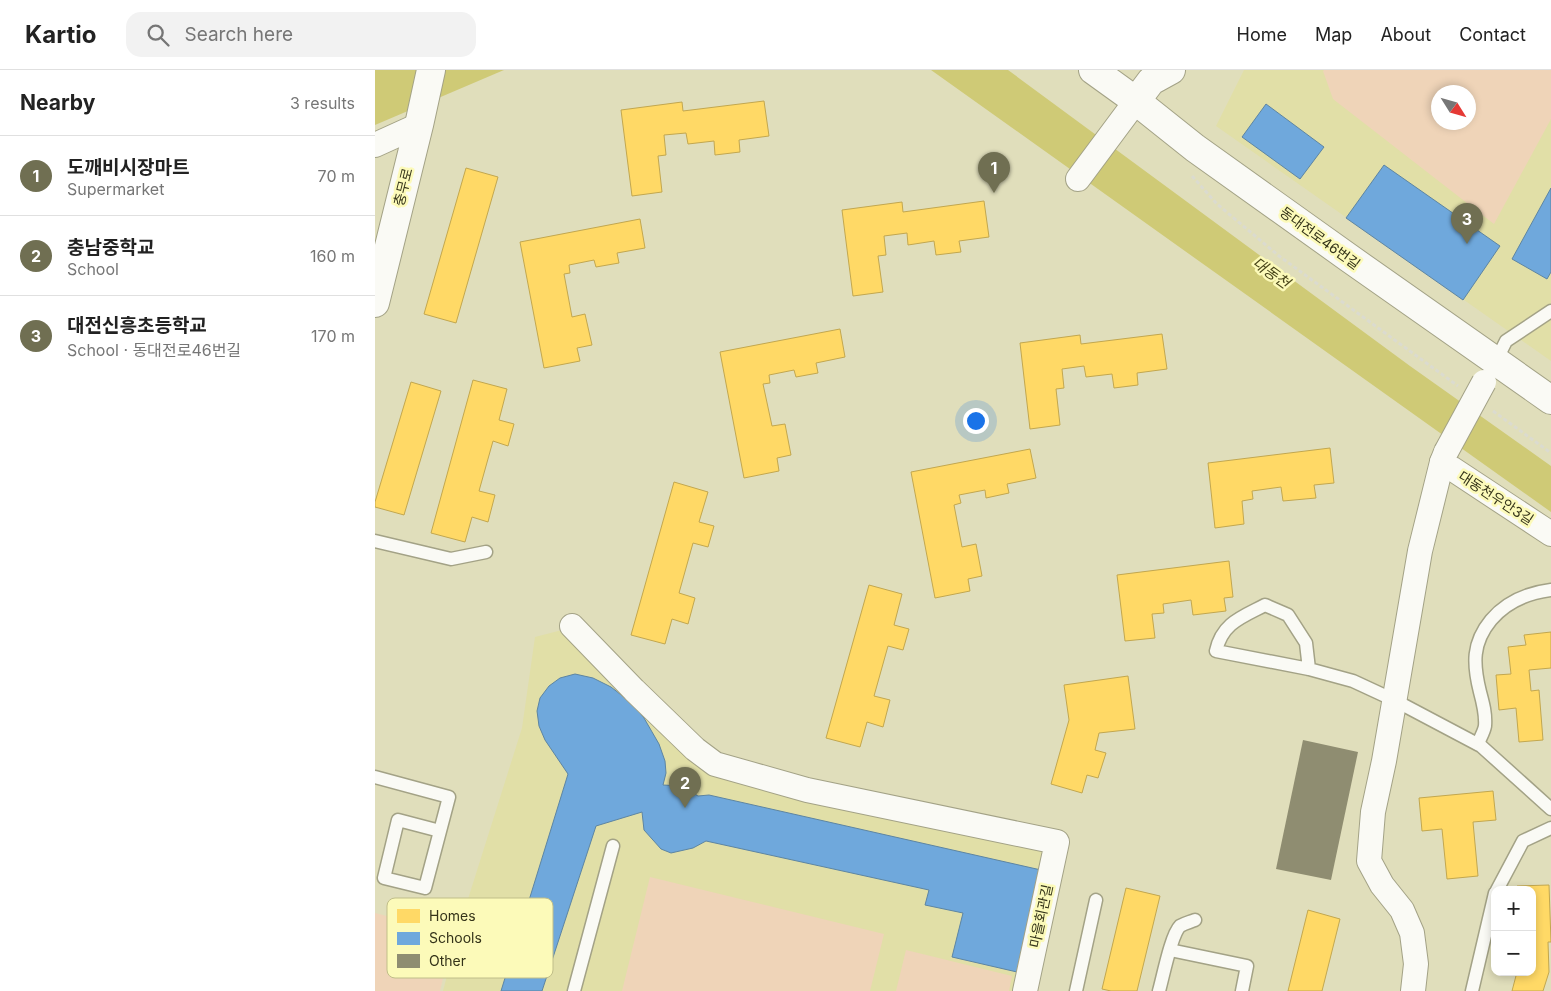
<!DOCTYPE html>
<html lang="en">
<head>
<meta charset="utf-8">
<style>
  body { margin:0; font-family:Inter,"Noto Sans KR",sans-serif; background:#f2f2f2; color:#222 }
  .controls { position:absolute; right:15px; bottom:15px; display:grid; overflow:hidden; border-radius:10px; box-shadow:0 2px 8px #0003 }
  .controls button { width:45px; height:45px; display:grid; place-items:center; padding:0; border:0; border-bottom:1px solid #e0e0e0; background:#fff; color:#222; font:25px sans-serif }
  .compass { position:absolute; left:1056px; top:15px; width:45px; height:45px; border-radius:50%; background:#fff; box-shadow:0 2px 8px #0003; rotate:127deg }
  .you { position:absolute; left:600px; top:350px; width:18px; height:18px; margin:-12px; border:4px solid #fff; border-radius:50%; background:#1a73e8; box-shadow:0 0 0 8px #1a73e833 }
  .badge { display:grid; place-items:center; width:32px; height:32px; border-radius:50%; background:#706f52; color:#fff; font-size:16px; font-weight:700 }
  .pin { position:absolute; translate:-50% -41px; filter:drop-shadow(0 1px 2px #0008) }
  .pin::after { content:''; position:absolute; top:26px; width:18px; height:15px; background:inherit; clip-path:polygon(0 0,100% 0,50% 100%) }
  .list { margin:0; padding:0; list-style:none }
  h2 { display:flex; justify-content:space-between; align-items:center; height:65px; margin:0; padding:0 20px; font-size:21px }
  h2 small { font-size:16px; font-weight:400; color:#767676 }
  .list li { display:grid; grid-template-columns:32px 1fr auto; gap:15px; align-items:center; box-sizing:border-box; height:80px; padding:0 20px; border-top:1px solid #e0e0e0 }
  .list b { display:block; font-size:19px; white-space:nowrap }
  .list p { margin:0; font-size:16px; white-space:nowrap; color:#767676 }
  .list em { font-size:16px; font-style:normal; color:#767676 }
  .icon { flex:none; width:28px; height:28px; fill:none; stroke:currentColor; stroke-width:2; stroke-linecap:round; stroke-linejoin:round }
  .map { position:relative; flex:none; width:1176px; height:921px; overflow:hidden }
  header { display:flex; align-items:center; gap:30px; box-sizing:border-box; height:70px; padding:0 25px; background:#fff; border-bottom:1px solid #e0e0e0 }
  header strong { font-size:24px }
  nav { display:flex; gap:28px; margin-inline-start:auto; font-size:18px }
  .search { width:350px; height:45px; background:#f2f2f2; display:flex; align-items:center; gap:12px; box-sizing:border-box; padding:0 18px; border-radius:15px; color:#767676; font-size:19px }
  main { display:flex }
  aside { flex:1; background:#fff }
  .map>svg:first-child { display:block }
  .built { fill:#e1dfa7; fill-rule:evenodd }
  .green { fill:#efd4b8; fill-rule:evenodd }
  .water { fill:#cfca76 }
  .homes { fill:#ffd966; stroke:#c2a74f }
  .schools { fill:#6fa8dc; stroke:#5d85a2 }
  .building { fill:#8f8d71 }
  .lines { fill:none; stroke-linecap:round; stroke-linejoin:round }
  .service-casing { stroke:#a3a286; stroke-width:15 }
  .minor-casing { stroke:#a3a286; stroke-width:26 }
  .tertiary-casing { stroke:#a3a286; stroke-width:30 }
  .secondary-casing { stroke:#a3a286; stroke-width:30 }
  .path { stroke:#dbdbcf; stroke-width:3; stroke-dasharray:4 2.5; stroke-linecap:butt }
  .service { stroke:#fafaf5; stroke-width:12 }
  .minor { stroke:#fafaf5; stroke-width:24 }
  .tertiary { stroke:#fafaf5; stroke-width:28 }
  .secondary { stroke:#fafaf5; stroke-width:28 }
  .minor-bridge-casing { stroke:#a3a286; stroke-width:26; stroke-linecap:butt }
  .minor-bridge { stroke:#fafaf5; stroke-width:24 }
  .labels { text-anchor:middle; stroke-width:5; stroke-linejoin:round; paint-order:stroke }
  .street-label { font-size:14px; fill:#343319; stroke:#fcfab9 }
  .water-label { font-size:15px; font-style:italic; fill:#484519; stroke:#fcfab9 }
  .key { fill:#fcfab9; stroke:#c0be89; stroke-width:1 }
  .key-label { font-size:14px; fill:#343319 }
</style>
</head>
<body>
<header>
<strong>Kartio</strong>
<div class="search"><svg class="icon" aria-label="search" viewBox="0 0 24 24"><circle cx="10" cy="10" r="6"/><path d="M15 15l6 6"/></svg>Search here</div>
<nav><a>Home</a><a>Map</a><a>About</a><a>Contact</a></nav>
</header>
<main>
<aside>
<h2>Nearby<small>3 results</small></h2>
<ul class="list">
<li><span class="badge">1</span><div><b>도깨비시장마트</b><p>Supermarket</p></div><em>70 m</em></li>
<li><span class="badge">2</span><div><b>충남중학교</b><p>School</p></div><em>160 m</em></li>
<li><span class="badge">3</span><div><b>대전신흥초등학교</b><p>School · 동대전로46번길</p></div><em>170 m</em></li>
</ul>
</aside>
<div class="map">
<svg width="1176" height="921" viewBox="0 0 1176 921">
  <rect width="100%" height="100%" fill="#e0debb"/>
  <!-- built -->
  <g class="built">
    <path d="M869 0H1176V291L841 56ZM1064 22H1094V52H1064Z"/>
    <path d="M187 560 323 694 675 783 641 921H68L87 848 147 658 160 567Z"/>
  </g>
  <!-- green -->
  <g class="green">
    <path d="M949 0H1176V49L1119 154 958 29 948 1ZM1094 22V52H1064V22Z"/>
    <path d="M275 807 509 864 495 921H247Z"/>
    <path d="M0 843 79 863 65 921H0Z"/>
    <path d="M531 880 637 906 634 921H521Z"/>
  </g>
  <!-- water -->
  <g class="water">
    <path d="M0 0H129L0 55Z"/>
    <path d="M556 0H633L1035 296 1176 396V442Z"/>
  </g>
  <!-- homes -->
  <g class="homes">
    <path d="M389 31 394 66 364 70 365 82 340 85 339 71 313 74 311 63 289 65 291 85 283 86 287 122 257 126 246 40 307 32 308 41Z"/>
    <path d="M91 98 123 107 81 253 49 244Z"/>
    <path d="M609 131 614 167 584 171 586 182 561 185 559 171 533 175 532 163 509 166 511 185 503 186 508 222 478 226 467 140 527 132 528 142Z"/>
    <path d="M265 149 270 178 242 183 244 193 221 197 219 190 194 195 195 203 189 204 197 247 210 244 217 275 202 278 205 291 169 298 145 172Z"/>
    <path d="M465 259 470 287 441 293 443 303 421 307 419 300 394 305 395 313 388 314 397 356 410 354 416 385 402 388 404 401 369 408 345 282Z"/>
    <path d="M787 264 792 299 762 303 763 315 739 318 737 304 711 307 709 296 687 299 689 318 681 319 685 355 655 359 645 273 705 265 706 274Z"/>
    <path d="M98 310 132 319 124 350 139 354 133 376 118 371 104 421 120 425 113 452 97 447 90 472 56 463Z"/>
    <path d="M36 312 66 321 29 445 0 437V432Z"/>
    <path d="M955 378 959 413 939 415 941 428 908 431 906 417 877 421 878 429 867 431 869 454 840 458 833 393Z"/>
    <path d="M655 379 661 408 632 414 634 423 611 428 610 420 584 425 586 433 579 435 587 477 601 474 607 506 593 509 595 521 560 528 536 402Z"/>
    <path d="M299 412 333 422 324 452 339 456 333 477 318 473 304 523 320 528 313 554 297 549 290 574 256 565Z"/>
    <path d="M854 491 858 527 849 528 851 541 818 545 816 530 788 534 789 543 777 544 780 568 750 571 742 505Z"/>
    <path d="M494 515 527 524 519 555 534 559 528 580 513 576 499 626 515 630 508 657 492 652 485 677 451 668Z"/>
    <path d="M1176 562V598L1154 600 1156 621 1164 620 1168 670 1144 672 1141 638 1124 640 1121 605 1136 604 1133 577 1151 575 1149 565Z"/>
    <path d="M753 606 760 659 724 663 720 680 731 683 723 708 712 705 707 723 676 714 694 650 689 615Z"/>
    <path d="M1118 721 1121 750 1098 752 1103 806 1072 809 1067 759 1047 761 1044 728Z"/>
    <path d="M1174 815 1176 872H1173L1174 902 1168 921H1137L1142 902H1157V820H1142V816Z"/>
    <path d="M751 818 785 826 762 921H736L727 919Z"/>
    <path d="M933 840 965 849 947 921H913Z"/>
  </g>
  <!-- schools -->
  <g class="schools">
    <path d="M891 34 949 77 925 109 867 67Z"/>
    <path d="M1009 95 1125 176 1088 230 971 148Z"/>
    <path d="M1176 118V202L1172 209 1137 189Z"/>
    <path d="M200 604 218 608 236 617 259 635 269 648 284 674 290 691 291 703 288 715 307 716 323 726 334 725 666 800 642 902 577 887 588 843 550 835 554 820 331 771 318 778 296 783 286 779 269 760 267 742 221 756 167 921H126L193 704 170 670 164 656 162 641 165 628 174 616 185 608Z"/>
  </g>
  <!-- building -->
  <path class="building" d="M928 670 983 682 956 810 901 799Z"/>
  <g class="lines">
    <defs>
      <g id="service">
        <path d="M1121 291 1131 271 1176 241"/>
        <path d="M0 471 76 489 111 482"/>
        <path d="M934 599 931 573 913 545 890 535C867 547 847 553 841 581L934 599 978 611 1019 630 1106 676 1176 739"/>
        <path d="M1103 674C1105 668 1109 662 1110 656 1111 644 1108 633 1105 622 1098 594 1097 573 1116 550 1132 531 1152 523 1176 520"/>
        <path d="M0 707 74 727 50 818 9 808 23 750 65 761"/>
        <path d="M1122 820 1148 771 1176 758"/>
        <path d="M795 880 872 896 867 921"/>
        <path d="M199 921 238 776"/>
        <path d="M701 921 721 830"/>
        <path d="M784 921C788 907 796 865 805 856 810 853 815 852 820 850"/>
        <path d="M1097 921 1120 823"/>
      </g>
      <g id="minor">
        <path d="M0 75 44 55"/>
        <path d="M703 109 761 31"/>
        <path d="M1067 392 1176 464"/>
        <path d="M197 556 259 620 320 679 340 694 432 720 682 772 650 921"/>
        <path d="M1038 921 1041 894 1037 863 1027 840 1007 815 994 791 998 742 1009 691 1045 481 1067 392 1071 382"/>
      </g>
      <g id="tertiary">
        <path d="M718 0 761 31 820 78 974 188 1176 330"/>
        <path d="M761 31 776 11 796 0"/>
      </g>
      <path id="secondary" d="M0 233 44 55 56 0"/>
    </defs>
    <!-- service casing -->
    <use href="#service" class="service-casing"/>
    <!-- minor casing -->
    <use href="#minor" class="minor-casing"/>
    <!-- tertiary casing -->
    <use href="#tertiary" class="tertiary-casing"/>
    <!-- secondary casing -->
    <use href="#secondary" class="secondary-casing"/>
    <!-- path -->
    <g class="path">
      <path d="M817 106 842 134 904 186 1083 316"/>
      <path d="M1118 341 1176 383"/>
    </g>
    <!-- service -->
    <use href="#service" class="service"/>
    <!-- minor -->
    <use href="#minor" class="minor"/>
    <!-- tertiary -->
    <use href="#tertiary" class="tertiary"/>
    <!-- secondary -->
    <use href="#secondary" class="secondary"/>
    <defs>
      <path id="minor-bridge" d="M1071 382 1109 312"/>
    </defs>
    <!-- minor-bridge casing -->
    <use href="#minor-bridge" class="minor-bridge-casing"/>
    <!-- minor-bridge -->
    <use href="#minor-bridge" class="minor-bridge"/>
  </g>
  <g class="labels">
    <!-- street labels -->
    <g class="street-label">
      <text transform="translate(28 117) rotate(-76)" y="5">충무로</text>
      <text transform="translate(945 168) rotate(36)" y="5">동대전로46번길</text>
      <text transform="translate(1121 428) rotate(33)" y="5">대동천우안3길</text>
      <text transform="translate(666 846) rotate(-78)" y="5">마을회관길</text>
    </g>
    <!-- water labels -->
    <g class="water-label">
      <text transform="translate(896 203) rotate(36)" y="5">대동천</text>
    </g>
  </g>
  <!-- legend -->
  <rect x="12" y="828" width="166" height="80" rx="8" class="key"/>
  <rect x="22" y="839" width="23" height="14" fill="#ffd966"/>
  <rect x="22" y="862" width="23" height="13" fill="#6fa8dc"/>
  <rect x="22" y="884" width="23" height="14" fill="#8f8d71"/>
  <g class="key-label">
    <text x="54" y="851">Homes</text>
    <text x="54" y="873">Schools</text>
    <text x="54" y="896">Other</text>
  </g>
</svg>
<div class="controls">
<button>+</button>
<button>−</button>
</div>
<svg class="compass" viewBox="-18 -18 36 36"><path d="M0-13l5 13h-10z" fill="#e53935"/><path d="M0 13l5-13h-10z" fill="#767676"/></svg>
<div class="you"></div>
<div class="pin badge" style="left:619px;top:123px">1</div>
<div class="pin badge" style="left:310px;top:738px">2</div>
<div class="pin badge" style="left:1092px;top:174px">3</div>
</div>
</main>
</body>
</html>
